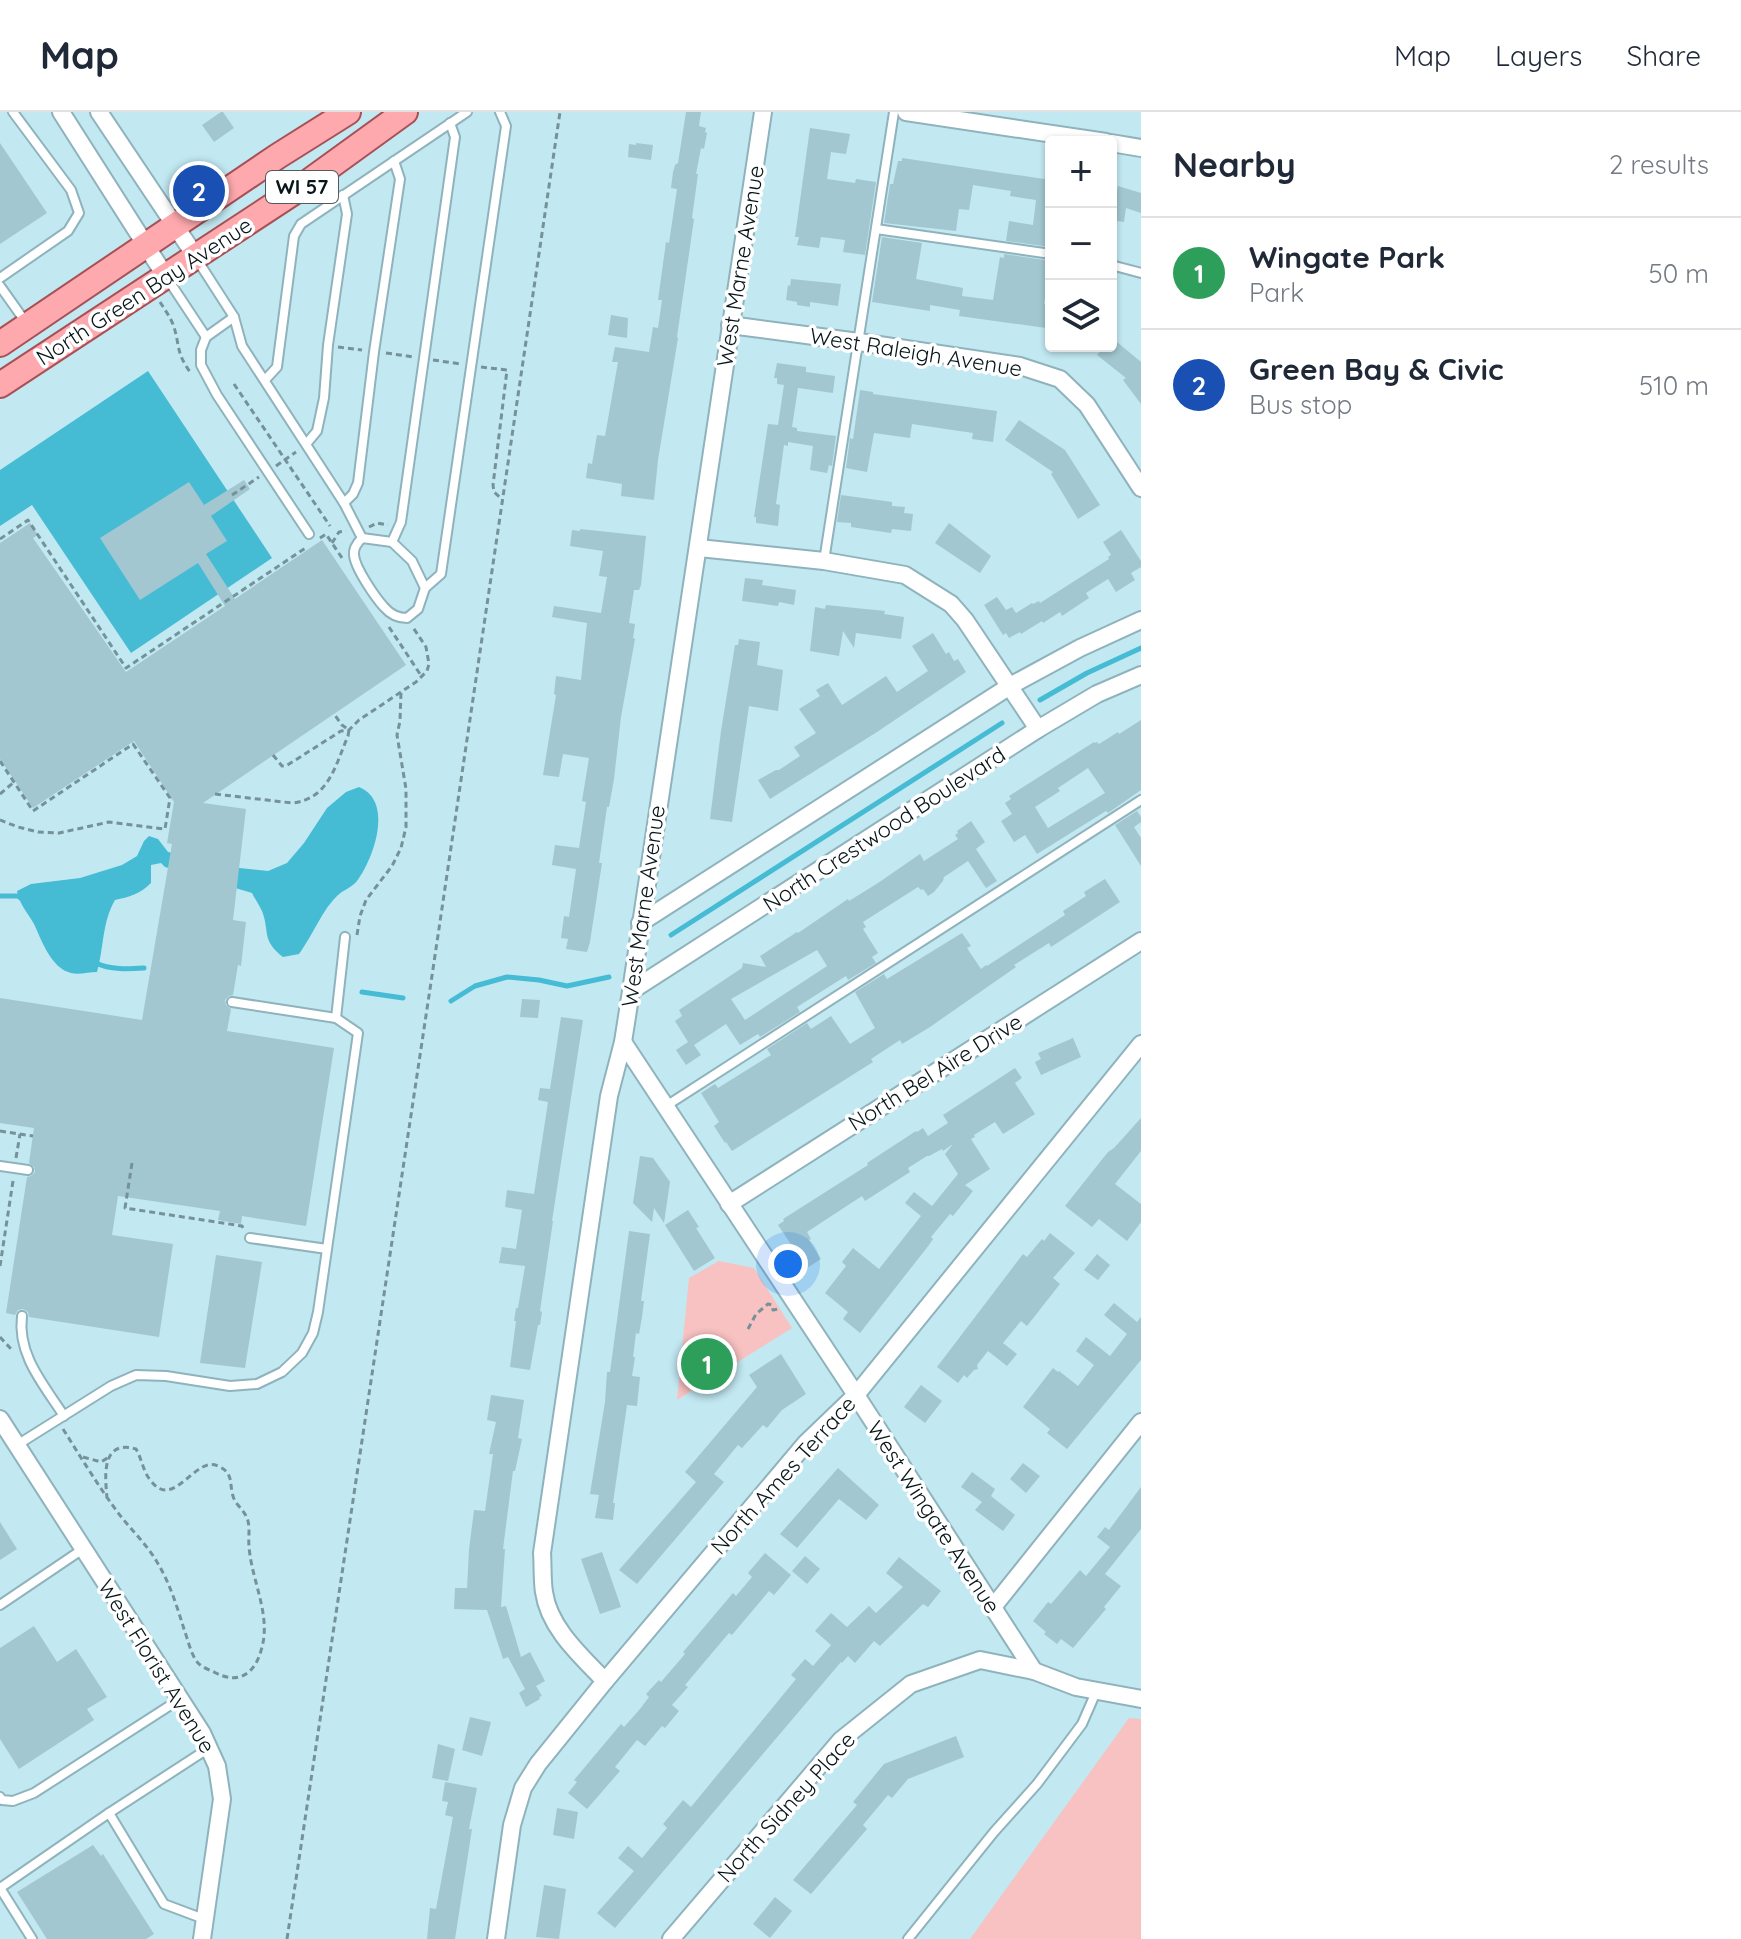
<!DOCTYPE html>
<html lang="en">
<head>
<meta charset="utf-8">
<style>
  body { margin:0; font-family:Quicksand,sans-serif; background:#f6f6f7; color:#1f2937 }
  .controls { position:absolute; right:24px; top:24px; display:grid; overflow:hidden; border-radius:8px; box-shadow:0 2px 6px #0004 }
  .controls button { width:72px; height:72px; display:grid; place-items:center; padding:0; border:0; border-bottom:2px solid #e0e1e3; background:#fff; color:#1f2937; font:40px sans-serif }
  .you { position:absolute; left:788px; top:1152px; width:28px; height:28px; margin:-20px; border:6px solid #fff; border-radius:50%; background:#1a73e8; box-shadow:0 0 0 12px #1a73e833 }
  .badge { display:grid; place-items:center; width:52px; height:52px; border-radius:50%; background:#7c3aed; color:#fff; font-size:26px; font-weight:700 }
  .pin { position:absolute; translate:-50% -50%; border:4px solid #fff; box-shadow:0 2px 8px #0006 }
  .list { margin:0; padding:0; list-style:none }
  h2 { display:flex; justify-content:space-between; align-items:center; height:104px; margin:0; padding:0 32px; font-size:34px }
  h2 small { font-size:26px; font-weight:400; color:#747a83 }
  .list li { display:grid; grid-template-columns:52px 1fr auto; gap:24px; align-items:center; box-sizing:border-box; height:112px; padding:0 32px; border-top:2px solid #e0e1e3 }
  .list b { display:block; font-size:30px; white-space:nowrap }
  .list p { margin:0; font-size:26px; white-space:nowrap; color:#747a83 }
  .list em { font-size:26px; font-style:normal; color:#747a83 }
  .icon { flex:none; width:44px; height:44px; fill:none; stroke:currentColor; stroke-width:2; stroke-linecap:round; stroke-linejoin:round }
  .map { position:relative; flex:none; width:1141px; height:1827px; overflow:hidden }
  header { display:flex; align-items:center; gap:48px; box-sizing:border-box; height:112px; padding:0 40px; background:#fff; border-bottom:2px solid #e0e1e3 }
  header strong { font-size:38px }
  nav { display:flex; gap:44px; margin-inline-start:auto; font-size:28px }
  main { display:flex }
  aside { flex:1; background:#fff }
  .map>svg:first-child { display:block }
  .green { fill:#f7c2c1 }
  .water { fill:#46bbd4 }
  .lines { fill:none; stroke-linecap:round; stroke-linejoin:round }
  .stream { stroke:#46bbd4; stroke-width:5 }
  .building { fill:#a2c7d0; fill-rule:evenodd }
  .lane-casing { stroke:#8fb3bc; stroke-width:12 }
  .street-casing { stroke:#8fb3bc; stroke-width:20 }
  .primary-casing { stroke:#a75055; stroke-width:28 }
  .path { stroke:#769299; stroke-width:3; stroke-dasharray:6 4; stroke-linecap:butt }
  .lane { stroke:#fff; stroke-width:8 }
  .street { stroke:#fff; stroke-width:16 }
  .primary { stroke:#fea9ad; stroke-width:24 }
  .labels { text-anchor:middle; stroke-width:7; stroke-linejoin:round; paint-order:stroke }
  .shield { fill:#fff; stroke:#525c5e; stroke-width:2 }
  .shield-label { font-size:20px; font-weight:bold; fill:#081619 }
  .street-label { font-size:22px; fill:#081619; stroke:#fff }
</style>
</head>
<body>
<header>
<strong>Map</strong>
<nav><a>Map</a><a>Layers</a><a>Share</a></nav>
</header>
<main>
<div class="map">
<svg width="1141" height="1827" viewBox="0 0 1141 1827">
  <rect width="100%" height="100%" fill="#c2e8f2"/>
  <!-- green -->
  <g class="green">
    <path d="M719 1149 754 1156 792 1216 677 1288 689 1166Z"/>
    <path d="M1129 1606 1141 1607V1827H970Z"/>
  </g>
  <!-- water -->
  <g class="water">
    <path d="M148 259 272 446 131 541 32 393 0 414V358Z"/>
    <path d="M359 675C394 689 374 746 357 769 351 776 343 778 337 784 333 788 328 794 325 799 316 813 309 828 299 842L283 845C261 828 270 820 262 799 259 793 255 787 252 781L165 755 161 751 151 753V771C140 782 129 785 115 788 102 810 104 836 97 860 89 860 79 863 71 861 51 856 42 829 34 812 28 801 19 792 17 779L31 772 80 766 122 753 137 744 144 729 149 724 158 727 168 740 230 755 268 759 287 751 304 731 327 696 346 680Z"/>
  </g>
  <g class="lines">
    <!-- stream -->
    <g class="stream">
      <path d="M1040 588 1087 561 1141 536"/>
      <path d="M0 784H18L22 787"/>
      <path d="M671 823 1002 611"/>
      <path d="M96 851C110 858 128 857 144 856"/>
      <path d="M362 880 403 886"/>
      <path d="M451 889 475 874 507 865 539 868 567 874 609 865"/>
    </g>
  </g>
  <!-- building -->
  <g class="building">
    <path d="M221 0H223L234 16 214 30 202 13Z"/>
    <path d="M686 0H701L699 14 706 16 705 20 707 21 704 37 701 36 696 62H698L692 106 694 107 677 225 678 226 658 348 654 388 621 384 622 372 586 366 588 351 592 352 597 323 605 324 618 250H612L615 235 649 240 653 215 658 216 662 188H658L666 130 669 131 677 77 671 76 673 60 675 53 678 51Z"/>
    <path d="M810 16 850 22 846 42 831 40 827 67 855 71 856 67 876 70 865 143 843 140 845 128 821 125 819 136 797 133 799 125H795Z"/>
    <path d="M0 31 47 101 0 132Z"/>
    <path d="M636 31 653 33 651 48 628 45 629 32 636 33Z"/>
    <path d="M902 46 1051 68V135L1006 129 1009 109 1033 113 1036 88 1010 84 1011 79 973 73 969 98 959 97 956 119 884 111 890 72H893L898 49H902Z"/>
    <path d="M1118 74 1141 81V101L1126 96 1124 110 1111 108V77L1117 78Z"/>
    <path d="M882 125 922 131 916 167 963 176 962 184 993 188 1000 145 1004 146V142L1051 149 1044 192 1049 195 1046 216 959 204 960 198 930 193V199L872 190Z"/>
    <path d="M791 167 841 172 838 194 810 190V195L797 193V190L786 188 788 173 790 174Z"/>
    <path d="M611 203 628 206 627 226 608 223Z"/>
    <path d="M1111 225 1141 250V292L1123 268 1126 266 1097 243 1105 234H1111Z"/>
    <path d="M777 251 806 255V260L835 264 833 281 798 276 792 315 797 316V319L836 324 832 354 829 353 827 361 810 358 813 334 788 330V334L784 333 776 392 780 393 778 414 756 411V405H754L768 312 778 313 784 273 777 272V266H774Z"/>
    <path d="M860 278 873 280V282L997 299 993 330 972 327 973 321 912 312 910 326 874 321 867 360 846 356 850 326 853 327Z"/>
    <path d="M1019 308 1065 338 1100 393 1078 407 1051 362 1053 360 1005 328Z"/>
    <path d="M244 368 250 377 211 404 227 429 206 442 235 487 322 428 406 553 203 691 246 697 233 808 246 810 241 854 238 853 233 883 229 884 225 888 226 893 231 897 227 919 334 936 306 1114 242 1104 241 1112 218 1108 220 1099 118 1084 112 1123 173 1132 159 1225 29 1205 28 1200 23 1197 18 1198 15 1203 6 1201 27 1065 31 1064 35 1060 34 1055 29 1051 34 1016 0 1011V886L142 908 172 732 167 731 174 690 134 629 33 696 0 647V431L30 411 38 423 33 426 126 560 225 494 198 451 140 488 100 426 189 370 204 393Z"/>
    <path d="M841 383 892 390V394L905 395 904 401 913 402 911 419 892 417 891 421 851 415V411L837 410Z"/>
    <path d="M949 411 991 444 980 461 935 431Z"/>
    <path d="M580 417 646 424 641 473 639 478H634L629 511 635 512 633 526 635 527 621 605 614 667 609 695H607L599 751H602L590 830 587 840 566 837 568 827 561 826 564 804 569 805 576 757 552 753 555 733 579 736 586 690 582 689 589 646 563 642 559 665 543 663 556 583 554 582 556 564 581 568 587 511 552 505 554 494 601 501 607 465 599 464 603 439 570 434 572 418 580 419Z"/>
    <path d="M1121 418 1141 449V455L1131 461 1135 468 1116 480 1108 467 1086 481 1089 486 1062 504 1060 500 1043 511 1042 509 1021 522 1020 520 1009 526 1006 521 1003 523 984 493 997 485 1006 498 1012 495 1016 501 1032 491 1033 492 1039 489 1040 491 1109 447 1108 445 1111 443 1103 430Z"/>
    <path d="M745 466 763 468 762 473 796 478 794 493 779 490 778 494 742 489Z"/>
    <path d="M826 493 885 499 884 502 904 505 901 527 856 521 854 536 843 519 839 544 810 539 815 495 825 497Z"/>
    <path d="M933 521 946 542 949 540 954 549 958 547 966 560 877 620 770 687 758 668 776 658H779L800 644 794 635 816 621 799 597 820 584 816 578 828 571 842 593 886 564 897 580 928 559 912 534Z"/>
    <path d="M739 527 760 530 757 553 783 558 778 599 749 594 732 710 710 707 721 619 735 533H738Z"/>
    <path d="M1141 608V678L1108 701 1106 699 1037 742 1025 723 1014 730 1001 709 1012 702 1005 691 1011 687 1009 684 1094 630 1095 631 1097 630 1099 632 1118 620 1119 622ZM1088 656 1105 681 1048 716 1035 695 1060 679 1058 676Z"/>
    <path d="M1137 699 1141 705V710L1134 715 1141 726V754L1115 713Z"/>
    <path d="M971 709 985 730 976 737 997 769 986 776 968 749 944 765 943 769 934 780 928 784 923 777 921 778 918 775 863 810 866 815 863 817 878 841 872 845 876 851 848 868 846 864 838 869 797 895 800 900 760 925 758 922 740 933 726 912 694 933 701 943 686 953 676 938 688 930 675 909 682 904 679 898 742 856 743 851 766 855 760 844 797 820 798 821 848 787 849 789 878 771 920 742 924 749 958 727 955 723 958 721 957 719ZM817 838 827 854 745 908 731 887Z"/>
    <path d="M1105 767 1120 790 1051 835 1049 831 1014 853 1016 855 930 915 902 932 900 928 871 947 873 950 732 1039 726 1030 725 1031 714 1014 719 1010 701 981 715 972 718 976 771 943 767 937 807 911 811 917 831 904 850 932 875 916 855 880 884 862 887 867 962 821 971 834 967 836 981 857 986 853 987 854 1065 803 1063 799 1086 784 1084 780Z"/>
    <path d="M522 887 540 888 538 906 520 905Z"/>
    <path d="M561 905 583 908 552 1109H553L540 1199 542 1200 540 1213H538L530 1258 510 1255 516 1209H514L516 1196H518L525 1154 499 1151 502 1135 516 1137 522 1098 505 1095 507 1078 534 1082 548 990 538 988 540 976 550 977Z"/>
    <path d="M1073 926 1081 945 1041 963 1035 950 1041 947 1038 941Z"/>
    <path d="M1015 956 1022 966 1015 971 1035 1002 1003 1022 995 1010 974 1023 975 1025 971 1027 990 1057 965 1073 973 1079 953 1104 950 1102 931 1125 933 1127 929 1133 860 1221 843 1207 848 1200 825 1181 846 1154 842 1150 853 1136 879 1157 921 1104 905 1091 914 1080 932 1094 958 1062 945 1042 953 1032 943 1039 942 1037 929 1044H927L908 1056 910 1060 865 1089 862 1084 807 1120 811 1127 809 1128 821 1147 807 1156 778 1113 784 1109 783 1107 868 1053 867 1051 916 1019 917 1020 923 1016 928 1024 948 1011 943 1003Z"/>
    <path d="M1141 1006V1039L1115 1072 1141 1092V1110L1127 1129 1099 1107 1092 1115 1065 1094 1108 1040 1114 1036Z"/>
    <path d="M640 1044 653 1046 670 1070 664 1111 654 1096 652 1110 633 1091Z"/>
    <path d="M688 1098 699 1115 696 1116 715 1146 694 1159 665 1113Z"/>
    <path d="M629 1119 650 1122 641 1189H644L642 1205 639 1222 636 1221 633 1245H635L632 1264 640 1265 637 1294 627 1293 613 1391H615L613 1408 595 1406 599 1383 590 1382 605 1290 607 1260H610Z"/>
    <path d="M1050 1121 1075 1141 1053 1166 1060 1172 1027 1214 1021 1209 1003 1231 1017 1242 1007 1254 988 1239 977 1253 978 1257 974 1258 967 1266 964 1263 958 1271 937 1255 1023 1142 1027 1145 1042 1127 1044 1129Z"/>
    <path d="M1097 1142 1110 1153 1098 1168 1084 1158Z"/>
    <path d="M216 1143 262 1150 245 1256 200 1251Z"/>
    <path d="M1114 1191 1137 1210 1141 1205V1248L1067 1337 1047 1321 1050 1317 1023 1295 1053 1256 1058 1260 1059 1259 1078 1274 1094 1253 1076 1239 1086 1225 1110 1244 1127 1222 1104 1203Z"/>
    <path d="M781 1242 806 1282 782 1298 767 1316 763 1313 742 1336 738 1333 714 1362 724 1370 637 1472 619 1458 696 1370 685 1360 757 1275 749 1263Z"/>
    <path d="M921 1273 942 1289 925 1311 904 1295Z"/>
    <path d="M491 1283 524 1288 518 1326 522 1327 515 1359H513L503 1437H505L501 1495 506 1494 521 1545 530 1540 545 1569 536 1574 542 1584 539 1585 540 1587 526 1595 519 1581 525 1577 508 1545 503 1547 487 1498 454 1497 455 1476H467L469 1438 474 1398 485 1399 493 1342H489L496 1310 487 1308Z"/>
    <path d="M1023 1351 1040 1364 1026 1381 1010 1367Z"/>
    <path d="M838 1356 879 1393 866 1408 839 1387 797 1436 780 1422Z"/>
    <path d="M972 1360 995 1377 991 1384 1015 1403 1003 1419 975 1398 982 1390 961 1375Z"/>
    <path d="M1141 1375V1417L1105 1462 1121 1474 1104 1495 1106 1497 1073 1536 1061 1527 1057 1532 1044 1522 1046 1520 1033 1509 1048 1490 1051 1492 1080 1458 1086 1464 1110 1435 1097 1425 1105 1415 1109 1418Z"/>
    <path d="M0 1410 17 1437 0 1448Z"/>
    <path d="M602 1440 621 1495 600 1502 581 1447Z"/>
    <path d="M765 1441 791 1463 774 1483 769 1479 732 1523 729 1521 685 1573 688 1575 672 1593 679 1599 665 1616 662 1614 645 1634 637 1628 615 1655 620 1659 587 1697 568 1681 577 1670 574 1668 621 1612 624 1615 640 1597 649 1585 646 1582 659 1568 661 1570 685 1542 683 1540 733 1481 736 1484 752 1465 748 1461Z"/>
    <path d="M805 1444 820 1457 807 1472 792 1459Z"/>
    <path d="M899 1445 941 1479 928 1495 923 1492 880 1534 874 1529 855 1551 848 1544 842 1551 841 1550 615 1816 597 1801 634 1759 618 1746 628 1734 642 1746 667 1716 663 1712 683 1688 691 1695 796 1567 791 1563 805 1547 813 1554 831 1533 815 1519 831 1501 847 1515 869 1494 876 1501 903 1475 886 1461Z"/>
    <path d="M34 1514 57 1550 76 1537 107 1585 87 1597 94 1608 19 1657 0 1627V1536Z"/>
    <path d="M470 1605 491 1610 482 1644 462 1638Z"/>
    <path d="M956 1624 964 1645 908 1667 892 1686 888 1683 863 1713 867 1717 811 1782 793 1768 857 1693 853 1690 884 1652Z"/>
    <path d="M438 1632 455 1637 448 1669 432 1666Z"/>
    <path d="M445 1670 477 1676 469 1717H472L455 1827H427L430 1796 436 1797 453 1705 445 1703 448 1690 442 1689Z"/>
    <path d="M557 1696 578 1700 574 1727 553 1723Z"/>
    <path d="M93 1733 101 1744 103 1742 154 1822 146 1827H47L17 1780Z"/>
    <path d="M544 1773 566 1777 559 1827 536 1825Z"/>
    <path d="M775 1785 792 1799 770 1826 753 1812Z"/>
  </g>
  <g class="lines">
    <defs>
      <g id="lane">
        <path d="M876 117 1051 142"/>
        <path d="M196 146 234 205 242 234 344 391 362 426"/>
        <path d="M1111 153 1141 161"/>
        <path d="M0 166 68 119 79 101 71 78 13 0"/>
        <path d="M167 166 206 225"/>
        <path d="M0 174 27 212"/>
        <path d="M234 205 206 225 201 238V253L217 283 309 422"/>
        <path d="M265 268 277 255 294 124 301 112 467 0"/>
        <path d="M307 331 317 319 324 286 328 233 347 102 343 83"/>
        <path d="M344 391 353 382 358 371 374 240 400 67 394 49"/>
        <path d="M362 426 392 430 412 449 425 476 418 497 407 506C398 506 390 502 384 495 375 485 355 456 354 443 353 436 357 431 362 426Z"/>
        <path d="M392 430 401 410 455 25 450 11"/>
        <path d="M824 449 894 0"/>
        <path d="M425 476 441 462 506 14 500 0"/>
        <path d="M336 906 345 825"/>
        <path d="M666 994 1141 688"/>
        <path d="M0 1054 28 1058"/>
        <path d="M250 1126 327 1137"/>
        <path d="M22 1204C17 1243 44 1273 64 1304"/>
        <path d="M17 1333 111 1274 136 1263 166 1264 230 1274 257 1272 282 1260 302 1241 313 1221 318 1200 358 921 336 906 232 890"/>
        <path d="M0 1493 83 1437"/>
        <path d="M0 1685 2 1688 13 1689 34 1681 180 1587"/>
        <path d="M109 1701 164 1792 204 1807"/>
        <path d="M32 1827 0 1776 109 1701 209 1636"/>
        <path d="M908 1827 994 1720 1037 1672 1082 1612 1096 1580"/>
      </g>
      <g id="street">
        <path d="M61 0 166 165"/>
        <path d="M99 0 196 145"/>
        <path d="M906 0 1106 30"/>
        <path d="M1111 31 1141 36"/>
        <path d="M730 213 859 230 1020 254 1060 267 1087 293 1141 376"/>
        <path d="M699 436 824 449 905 463 951 492 965 508 1038 617"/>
        <path d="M640 811 1010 574 1080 536 1141 508"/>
        <path d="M631 879 1038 617 1097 582 1141 563"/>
        <path d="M623 930 856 1283 1034 1559"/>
        <path d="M729 1092 1141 829"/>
        <path d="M0 1307 202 1621 217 1654 222 1687 202 1827"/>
        <path d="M993 1495 1141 1310"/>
        <path d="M605 1569C581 1544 549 1516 544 1480 542 1467 543 1454 542 1441L609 984 623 930 631 879 763 0"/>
        <path d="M496 1827 512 1713 523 1676 538 1652 605 1569 806 1331 856 1283 1141 932"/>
        <path d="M671 1827 841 1628 911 1572 980 1548 1034 1559 1076 1575 1141 1587"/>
      </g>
      <g id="primary">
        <path d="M0 232 278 44 348 0"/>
        <path d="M0 273 300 76 405 0"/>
      </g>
    </defs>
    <!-- lane casing -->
    <use href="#lane" class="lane-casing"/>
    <!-- street casing -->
    <use href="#street" class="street-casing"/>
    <!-- primary casing -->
    <use href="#primary" class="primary-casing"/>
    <!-- path -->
    <g class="path">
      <path d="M160 190C165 198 171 206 174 215 180 235 176 240 190 260"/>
      <path d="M338 235 362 238"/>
      <path d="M386 241 414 245"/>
      <path d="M433 248 461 252"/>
      <path d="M481 255 507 258 493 373 494 380 502 387"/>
      <path d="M234 272 330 414"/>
      <path d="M276 354 296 340"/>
      <path d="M232 383 259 365"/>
      <path d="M369 415 377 411 388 413"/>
      <path d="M320 426 326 422 342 446"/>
      <path d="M0 427 28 408 126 556 307 435"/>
      <path d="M332 431 339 420 346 419"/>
      <path d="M389 515 422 565"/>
      <path d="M273 643 282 654H286L341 619 349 618 359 608 416 570 427 559 429 552 426 535 412 514"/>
      <path d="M0 649 33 699 133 632 170 686 165 717 109 710 59 721 38 720 18 715 0 708"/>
      <path d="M0 682 14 670"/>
      <path d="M215 682 292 691C329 687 335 654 348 624L349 618 342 613 334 602"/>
      <path d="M357 823 360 804 366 788 392 754 401 736 406 715V677L397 623 400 609 401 580"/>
      <path d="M0 1019 33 1024"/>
      <path d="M16 1046 20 1022"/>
      <path d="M132 1051 125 1096 242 1114 243 1116"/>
      <path d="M0 1154 13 1069"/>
      <path d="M748 1217 756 1202 768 1192 772 1193 773 1198 778 1197"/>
      <path d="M0 1225 11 1237"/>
      <path d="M63 1317C80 1344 97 1372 116 1398 129 1416 146 1431 157 1450 170 1471 177 1495 184 1517 188 1528 191 1543 198 1551 202 1555 209 1558 214 1560 239 1574 256 1561 262 1535 271 1502 251 1467 249 1434 248 1424 251 1413 246 1404 243 1397 235 1392 233 1384 229 1371 234 1361 218 1354 195 1343 174 1399 151 1369 143 1360 142 1347 136 1337 101 1327 105 1364 107 1386"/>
      <path d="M83 1345 101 1350 109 1345"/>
      <path d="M287 1827 433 857 560 0"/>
    </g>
    <!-- lane -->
    <use href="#lane" class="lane"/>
    <!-- street -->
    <use href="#street" class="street"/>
    <!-- primary -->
    <use href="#primary" class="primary"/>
  </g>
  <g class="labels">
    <!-- shield labels -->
    <rect class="shield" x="266" y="59" width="72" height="32" rx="6"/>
    <g class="shield-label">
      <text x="302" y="82">WI 57</text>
    </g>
    <!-- street labels -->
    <g class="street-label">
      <text transform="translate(740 154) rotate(-81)" y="8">West Marne Avenue</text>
      <text transform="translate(144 179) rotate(-33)" y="8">North Green Bay Avenue</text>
      <text transform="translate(916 240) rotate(9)" y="8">West Raleigh Avenue</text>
      <text transform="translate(884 717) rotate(-33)" y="8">North Crestwood Boulevard</text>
      <text transform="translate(643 794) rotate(-82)" y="8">West Marne Avenue</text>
      <text transform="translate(935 960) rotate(-32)" y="8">North Bel Aire Drive</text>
      <text transform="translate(783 1363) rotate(-48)" y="8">North Ames Terrace</text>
      <text transform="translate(934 1405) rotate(57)" y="8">West Wingate Avenue</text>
      <text transform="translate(157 1554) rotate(58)" y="8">West Florist Avenue</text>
      <text transform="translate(786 1695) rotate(-48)" y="8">North Sidney Place</text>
    </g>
  </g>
</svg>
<div class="controls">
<button>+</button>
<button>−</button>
<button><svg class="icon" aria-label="layers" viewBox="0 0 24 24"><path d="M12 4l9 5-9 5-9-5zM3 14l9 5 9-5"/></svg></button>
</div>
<div class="you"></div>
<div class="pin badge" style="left:707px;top:1252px;background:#2e9e5b">1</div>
<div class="pin badge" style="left:199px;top:79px;background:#1a4fb4">2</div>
</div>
<aside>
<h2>Nearby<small>2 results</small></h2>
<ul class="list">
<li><span class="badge" style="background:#2e9e5b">1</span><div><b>Wingate Park</b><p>Park</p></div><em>50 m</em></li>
<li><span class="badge" style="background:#1a4fb4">2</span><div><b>Green Bay &amp; Civic</b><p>Bus stop</p></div><em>510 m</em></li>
</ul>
</aside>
</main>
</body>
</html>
